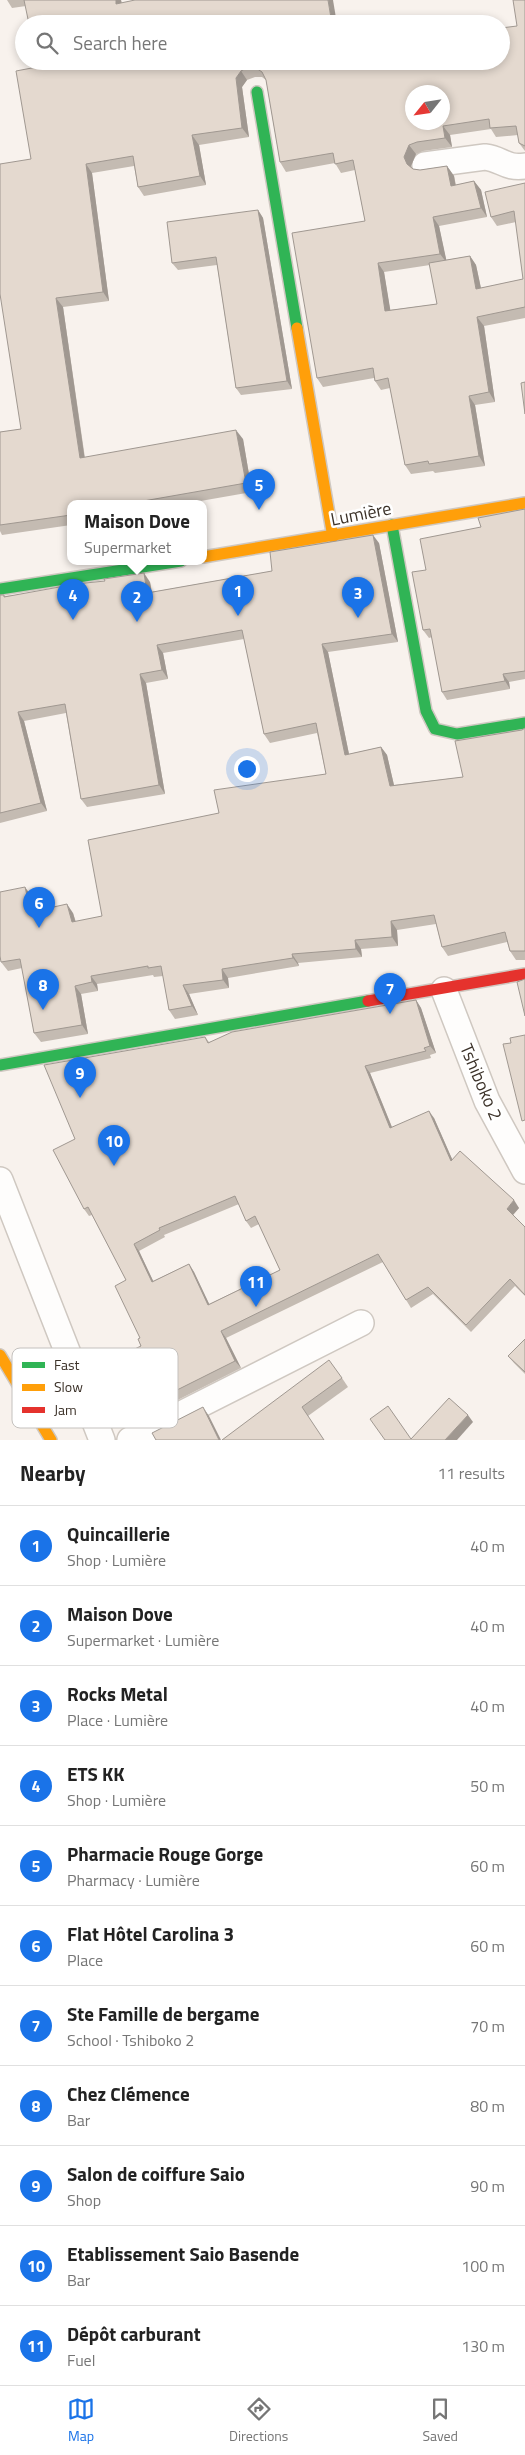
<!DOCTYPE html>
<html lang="en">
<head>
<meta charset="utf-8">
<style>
  body { margin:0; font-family:"Titillium Web",sans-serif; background:#f2f2f2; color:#222 }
  .compass { position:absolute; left:405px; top:85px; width:45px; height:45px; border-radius:50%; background:#fff; box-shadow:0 2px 8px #0003; rotate:240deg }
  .you { position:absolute; left:246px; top:768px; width:18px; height:18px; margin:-12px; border:4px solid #fff; border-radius:50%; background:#1a73e8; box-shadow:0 0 0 8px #1a73e833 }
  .badge { display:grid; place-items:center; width:32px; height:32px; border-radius:50%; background:#1a73e8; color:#fff; font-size:16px; font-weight:700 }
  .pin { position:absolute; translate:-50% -41px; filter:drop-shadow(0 1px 2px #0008) }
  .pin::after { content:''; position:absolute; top:26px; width:18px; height:15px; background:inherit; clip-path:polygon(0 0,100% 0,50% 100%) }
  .popup { position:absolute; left:67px; top:500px; width:140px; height:65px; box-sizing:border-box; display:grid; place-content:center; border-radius:10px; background:#fff; filter:drop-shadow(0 1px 4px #0005); font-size:16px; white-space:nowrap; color:#767676 }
  .popup b { font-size:19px; color:#222 }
  .popup::after { content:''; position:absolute; left:50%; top:100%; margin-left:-10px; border:10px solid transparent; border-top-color:#fff }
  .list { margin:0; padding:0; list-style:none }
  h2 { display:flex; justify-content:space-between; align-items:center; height:65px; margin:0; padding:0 20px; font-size:21px }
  h2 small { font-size:16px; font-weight:400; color:#767676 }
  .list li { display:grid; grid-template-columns:32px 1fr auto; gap:15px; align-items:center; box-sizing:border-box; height:80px; padding:0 20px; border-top:1px solid #e0e0e0 }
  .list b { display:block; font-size:19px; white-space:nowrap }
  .list p { margin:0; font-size:16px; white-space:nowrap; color:#767676 }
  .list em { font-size:16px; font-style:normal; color:#767676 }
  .icon { flex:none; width:28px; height:28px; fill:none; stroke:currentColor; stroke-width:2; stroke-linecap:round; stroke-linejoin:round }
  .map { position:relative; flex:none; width:525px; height:1440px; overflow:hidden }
  .search { position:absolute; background:#fff; box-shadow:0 2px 8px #0003; left:15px; right:15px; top:15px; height:55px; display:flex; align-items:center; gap:12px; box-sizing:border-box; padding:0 18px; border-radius:28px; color:#767676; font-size:19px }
  .sheet { height:945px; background:#fff }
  nav { display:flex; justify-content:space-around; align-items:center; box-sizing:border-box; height:70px; border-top:1px solid #e0e0e0; background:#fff; font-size:14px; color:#767676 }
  nav a { display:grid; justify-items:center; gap:2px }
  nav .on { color:#1a73e8 }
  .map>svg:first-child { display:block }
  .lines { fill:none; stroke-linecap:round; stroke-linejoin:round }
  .street-casing { stroke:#cfc8c1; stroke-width:28 }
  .fast-casing { stroke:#cfc8c1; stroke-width:14 }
  .slow-casing { stroke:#cfc8c1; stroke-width:14 }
  .jam-casing { stroke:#cfc8c1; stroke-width:14 }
  .street { stroke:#fefdfc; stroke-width:25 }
  .fast { stroke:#30b455; stroke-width:11 }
  .slow { stroke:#ff9f0a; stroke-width:11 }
  .jam { stroke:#e5322d; stroke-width:11 }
  .wall { fill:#c4bbb2; fill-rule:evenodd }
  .shaded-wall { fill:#a09891 }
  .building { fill:#e4d9cf; stroke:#a09891; fill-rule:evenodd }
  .labels { text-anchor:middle; stroke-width:5; stroke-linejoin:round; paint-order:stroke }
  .street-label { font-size:18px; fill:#3b3128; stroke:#fff }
  .key { fill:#fff; stroke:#c4c1be; stroke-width:1 }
  .key-label { font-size:14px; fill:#3b3128 }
</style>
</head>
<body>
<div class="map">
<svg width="525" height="1440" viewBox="0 0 525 1440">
  <rect width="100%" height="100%" fill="#f8f2ed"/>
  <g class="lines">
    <defs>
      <g id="street">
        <path d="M425 165 485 157C502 159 506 169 525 166"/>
        <path d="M444 990 487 1101 525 1171"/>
        <path d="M0 1180 102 1440"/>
        <path d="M130 1440 361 1323"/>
      </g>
      <g id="fast">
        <path d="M257 92 297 328"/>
        <path d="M392 525 426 711 435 729 457 734 525 723"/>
        <path d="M0 589 181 561"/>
        <path d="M0 1065 368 1001"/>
      </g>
      <g id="slow">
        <path d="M297 328 333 537"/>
        <path d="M203 557 525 503"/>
        <path d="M0 1355 51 1440"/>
      </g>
      <path id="jam" d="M368 1001 525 974"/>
    </defs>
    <!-- street casing -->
    <use href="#street" class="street-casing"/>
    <!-- fast casing -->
    <use href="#fast" class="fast-casing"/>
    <!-- slow casing -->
    <use href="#slow" class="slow-casing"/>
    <!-- jam casing -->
    <use href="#jam" class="jam-casing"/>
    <!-- street -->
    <use href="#street" class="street"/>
    <!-- fast -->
    <use href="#fast" class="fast"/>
    <!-- slow -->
    <use href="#slow" class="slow"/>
    <!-- jam -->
    <use href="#jam" class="jam"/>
  </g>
  <!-- wall -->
  <g class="wall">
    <path d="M7 0H121L122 3 333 0 26 6 12 8Z"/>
    <path d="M525 0V151L519 143 518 135 496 137 491 129 450 135 452 147 423 151 416 154 411 166 413 169 420 170 447 166 454 176 456 185 474 181 481 190 487 217 439 226 446 260 470 256 476 265 481 288 523 279 516 222 497 226 491 217 525 183V318L484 326 495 402 475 405 485 466 435 473 433 471 411 474 405 465 390 388 381 390 375 381 374 378 323 387 317 378 365 221 355 170 341 173 335 163 286 172 280 162 266 80 262 77H255L247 80 242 87 249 137 199 145 206 185 144 196 138 187 134 166 92 173 109 301 63 307 85 458 243 439 252 492 189 503H71V525L2 535 0 531V432L21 429 31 159 37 67 501 61 517 26ZM430 265 437 304 390 310 384 272Z"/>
    <path d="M258 210 263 218 292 389 241 395 236 388 217 265 178 270 172 263Z"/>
    <path d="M525 509V679L509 682 510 689 447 700 442 692 432 637 429 638 423 630 426 570 481 527Z"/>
    <path d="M379 543 398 642 328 652 349 754 381 747 387 755 394 785 463 777 525 728V960H516L510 951 507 942 448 956 442 947 436 924 397 930 398 946 361 949 362 957 298 963 299 966 228 978 229 988 189 994 198 1015 175 1019 169 1010 163 976 154 977 153 975 97 984 98 991 81 994 88 1034 41 1042 34 1033 22 968 8 971 1 962 25 887 31 896 35 911 73 913 76 922 102 916 219 813 326 774 317 733 270 743 264 734 244 639 163 653 168 679 146 683 165 794 87 807 81 799 66 713 24 721 47 811 0 823V595L5 596 150 582 152 592 272 571Z"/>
    <path d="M416 1000 421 1008 436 1053 430 1055 431 1058 370 1073 392 1127 434 1118 452 1159 519 1208 513 1215 525 1227V1296L515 1286 471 1332 433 1294 411 1308 383 1262 226 1338 241 1368 148 1415 143 1407 140 1338 126 1280 92 1215 89 1216 84 1209 75 1139 205 1037 209 1042ZM239 1204 246 1221 251 1228 259 1224 280 1270 209 1304 194 1272 189 1264 153 1281 139 1251 165 1237 164 1235Z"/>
    <path d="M525 1339V1374L514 1363 508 1356Z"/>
    <path d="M342 1378 348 1387 308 1416 222 1440Z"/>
  </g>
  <!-- shaded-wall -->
  <g class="shaded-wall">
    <path d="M116 0H121L123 14 116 4Z"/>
    <path d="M328 0H333L337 24H332Z"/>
    <path d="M241 71 247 80 242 87 249 137 242 128 236 78Z"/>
    <path d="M443 126 450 135 452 147 445 138Z"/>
    <path d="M192 135 199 145 206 185 200 176Z"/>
    <path d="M409 145 416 154 411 166 413 173 407 164 404 157Z"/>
    <path d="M86 164 92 173 109 301 103 292Z"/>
    <path d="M447 166 454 176 457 195 451 186Z"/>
    <path d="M474 181 481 190 487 217 481 208Z"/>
    <path d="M258 210 263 218 292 389 287 381Z"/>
    <path d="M433 217 439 226 447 263 440 254Z"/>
    <path d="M470 256 476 265 483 298 476 289Z"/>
    <path d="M378 263 384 272 392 320 385 311Z"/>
    <path d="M56 298 63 307 86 468 80 458Z"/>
    <path d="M477 317 484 326 495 402 489 392Z"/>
    <path d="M469 396 475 405 485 466 479 456Z"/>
    <path d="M236 430 243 439 252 492 246 483Z"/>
    <path d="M373 535 379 543 398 642 392 634Z"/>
    <path d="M144 573 150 582 153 602 147 593Z"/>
    <path d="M322 644 328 652 351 764 345 755Z"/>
    <path d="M157 645 163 653 168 679 162 670Z"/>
    <path d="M140 674 146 683 165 794 159 785Z"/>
    <path d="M503 674 509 682 510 689 505 681Z"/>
    <path d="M18 712 24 721 47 811 41 803Z"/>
    <path d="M381 747 387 755 396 794 390 786Z"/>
    <path d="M25 887 31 896 37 920 31 912Z"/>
    <path d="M67 904 73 913 78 931 72 922Z"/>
    <path d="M391 921 397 930 398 946 392 937Z"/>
    <path d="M355 940 361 949 362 957 356 949Z"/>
    <path d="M292 954 298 963 299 966 293 958Z"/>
    <path d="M222 969 228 978 229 988 223 980Z"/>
    <path d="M91 976 97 984 98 991 92 982Z"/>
    <path d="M183 985 189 994 198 1015 192 1006Z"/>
    <path d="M75 986 81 994 88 1034 82 1025Z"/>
    <path d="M416 1000 421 1008 436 1053 430 1046Z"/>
    <path d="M365 1066 370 1073 395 1135 390 1128Z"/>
    <path d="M429 1111 434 1118 456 1168 451 1161Z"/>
    <path d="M514 1200 519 1208 512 1216 507 1209Z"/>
    <path d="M134 1244 139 1251 157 1289 152 1282Z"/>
    <path d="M189 1264 194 1272 213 1312 208 1305Z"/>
    <path d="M221 1331 226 1338 241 1368 235 1361Z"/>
    <path d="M203 1407 209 1416 221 1440H219Z"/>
    <path d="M468 1415 473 1422 457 1440H445Z"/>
  </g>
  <!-- building -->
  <g class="building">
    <path d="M24 0H116V4L135 0H328L332 24H29Z"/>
    <path d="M513 0H525V146L519 143 516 126 490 128 489 119 443 126 445 138 417 142 409 145 404 157 407 164 413 169 420 170 447 166 451 186 474 181 481 208 433 217 440 254 378 263 385 311 437 304 429 263 470 256 476 289 523 279 514 211 491 217 485 192 525 183V307L477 317 489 392 469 396 479 456 429 464 428 461 405 465 388 378 375 381 373 368 317 378 292 233 365 221 353 160 335 164 333 153 280 162 266 80 262 72 256 68 248 67 241 71 236 78 242 128 192 135 200 176 138 187 133 156 86 164 103 292 56 298 80 458 236 430 246 483 132 503H71V515L0 525V432L21 429 0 294V164L31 159 16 71 37 67 36 61H501V28L517 26ZM412 92H442V122H412Z"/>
    <path d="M258 210 287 381 236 388 216 257 172 263 167 222Z"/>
    <path d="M525 382V414L521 383Z"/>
    <path d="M525 509V671L503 674 505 681 442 692 430 629 423 630 412 572 426 570 420 539 481 527 478 518Z"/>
    <path d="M373 535 392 634 322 644 345 755 381 747 390 786 463 777 455 741 522 730 525 728V951H510L505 932 442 947 434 915 391 921 392 937 355 940 356 949 292 954 293 958 222 969 223 980 183 985 192 1006 169 1010 161 966 148 968V966L91 976 92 982 75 986 82 1025 34 1033 20 959 1 962 0 956V892L25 887 31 912 67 904 72 922 102 916 88 840 219 813 214 790 326 774 316 723 264 734 242 630 157 645 162 670 140 674 159 785 81 799 65 704 18 712 41 803 0 813V595H4V597L76 584 105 581 104 579 144 573 147 593 272 571 270 552Z"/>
    <path d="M525 979V1016L517 982Z"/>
    <path d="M416 1000 430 1046 424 1048 426 1051 365 1066 390 1128 429 1111 451 1161 460 1151 514 1200 507 1209 525 1227V1295L510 1279 466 1325 428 1287 406 1300 378 1254 221 1331 235 1361 143 1407 118 1357 141 1346 138 1339 140 1338 115 1286 126 1280 88 1207 84 1209 53 1150 75 1139 44 1065 205 1037 208 1043 232 1032ZM235 1196 246 1221 255 1216 280 1270 208 1305 189 1264 152 1282 134 1244 160 1230 159 1228Z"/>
    <path d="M525 1035V1120L522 1121 503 1044 511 1043 510 1038Z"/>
    <path d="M525 1339V1372L508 1356Z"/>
    <path d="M329 1360 342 1378 302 1407 324 1440H222Z"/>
    <path d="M449 1398 468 1415 445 1440H385L370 1419 388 1406 411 1439Z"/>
    <path d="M203 1407 219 1440H156L152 1433Z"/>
  </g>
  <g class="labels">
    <!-- street labels -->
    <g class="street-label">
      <text transform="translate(361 514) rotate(-11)" y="6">Lumière</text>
      <text transform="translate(481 1082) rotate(67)" y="6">Tshiboko 2</text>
    </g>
  </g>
  <!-- legend -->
  <rect x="12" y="1348" width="166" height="80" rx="8" class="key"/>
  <rect x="22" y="1362" width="23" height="6" fill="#30b455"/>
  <rect x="22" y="1384" width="23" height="7" fill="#ff9f0a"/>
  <rect x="22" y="1407" width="23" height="6" fill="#e5322d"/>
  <g class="key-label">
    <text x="54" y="1370">Fast</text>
    <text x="54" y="1392">Slow</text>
    <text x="54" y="1415">Jam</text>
  </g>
</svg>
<svg class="compass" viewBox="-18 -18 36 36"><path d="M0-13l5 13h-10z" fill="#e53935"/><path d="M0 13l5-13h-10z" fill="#767676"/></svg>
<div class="you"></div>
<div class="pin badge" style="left:238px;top:616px">1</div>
<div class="pin badge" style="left:137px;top:622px">2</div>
<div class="popup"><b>Maison Dove</b>Supermarket</div>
<div class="pin badge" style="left:358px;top:618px">3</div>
<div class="pin badge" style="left:73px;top:620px">4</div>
<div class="pin badge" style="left:259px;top:510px">5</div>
<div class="pin badge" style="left:39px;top:928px">6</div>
<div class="pin badge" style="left:390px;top:1014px">7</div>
<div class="pin badge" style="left:43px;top:1010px">8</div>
<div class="pin badge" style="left:80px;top:1098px">9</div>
<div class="pin badge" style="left:114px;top:1166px">10</div>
<div class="pin badge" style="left:256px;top:1307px">11</div>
<div class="search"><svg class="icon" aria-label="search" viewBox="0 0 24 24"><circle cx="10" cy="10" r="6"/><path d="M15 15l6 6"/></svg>Search here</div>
</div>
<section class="sheet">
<h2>Nearby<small>11 results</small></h2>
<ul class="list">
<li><span class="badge">1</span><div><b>Quincaillerie</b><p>Shop · Lumière</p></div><em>40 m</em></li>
<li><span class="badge">2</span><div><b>Maison Dove</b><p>Supermarket · Lumière</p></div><em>40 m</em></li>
<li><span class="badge">3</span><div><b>Rocks Metal</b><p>Place · Lumière</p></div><em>40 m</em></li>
<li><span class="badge">4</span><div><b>ETS KK</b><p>Shop · Lumière</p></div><em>50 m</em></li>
<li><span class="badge">5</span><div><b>Pharmacie Rouge Gorge</b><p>Pharmacy · Lumière</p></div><em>60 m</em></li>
<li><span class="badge">6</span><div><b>Flat Hôtel Carolina 3</b><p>Place</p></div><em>60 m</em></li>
<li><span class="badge">7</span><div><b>Ste Famille de bergame</b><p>School · Tshiboko 2</p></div><em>70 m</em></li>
<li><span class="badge">8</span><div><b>Chez Clémence</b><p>Bar</p></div><em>80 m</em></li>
<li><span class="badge">9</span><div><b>Salon de coiffure Saio</b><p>Shop</p></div><em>90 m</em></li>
<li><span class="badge">10</span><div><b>Etablissement Saio Basende</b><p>Bar</p></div><em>100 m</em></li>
<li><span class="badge">11</span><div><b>Dépôt carburant</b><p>Fuel</p></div><em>130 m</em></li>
</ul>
</section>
<nav>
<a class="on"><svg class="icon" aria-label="map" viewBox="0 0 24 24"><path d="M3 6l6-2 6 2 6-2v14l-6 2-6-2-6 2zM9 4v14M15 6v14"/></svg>Map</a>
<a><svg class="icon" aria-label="directions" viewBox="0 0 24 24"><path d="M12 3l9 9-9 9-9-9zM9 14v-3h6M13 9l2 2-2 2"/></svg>Directions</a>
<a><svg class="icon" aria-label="saved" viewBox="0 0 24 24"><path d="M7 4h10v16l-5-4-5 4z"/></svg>Saved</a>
</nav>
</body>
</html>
